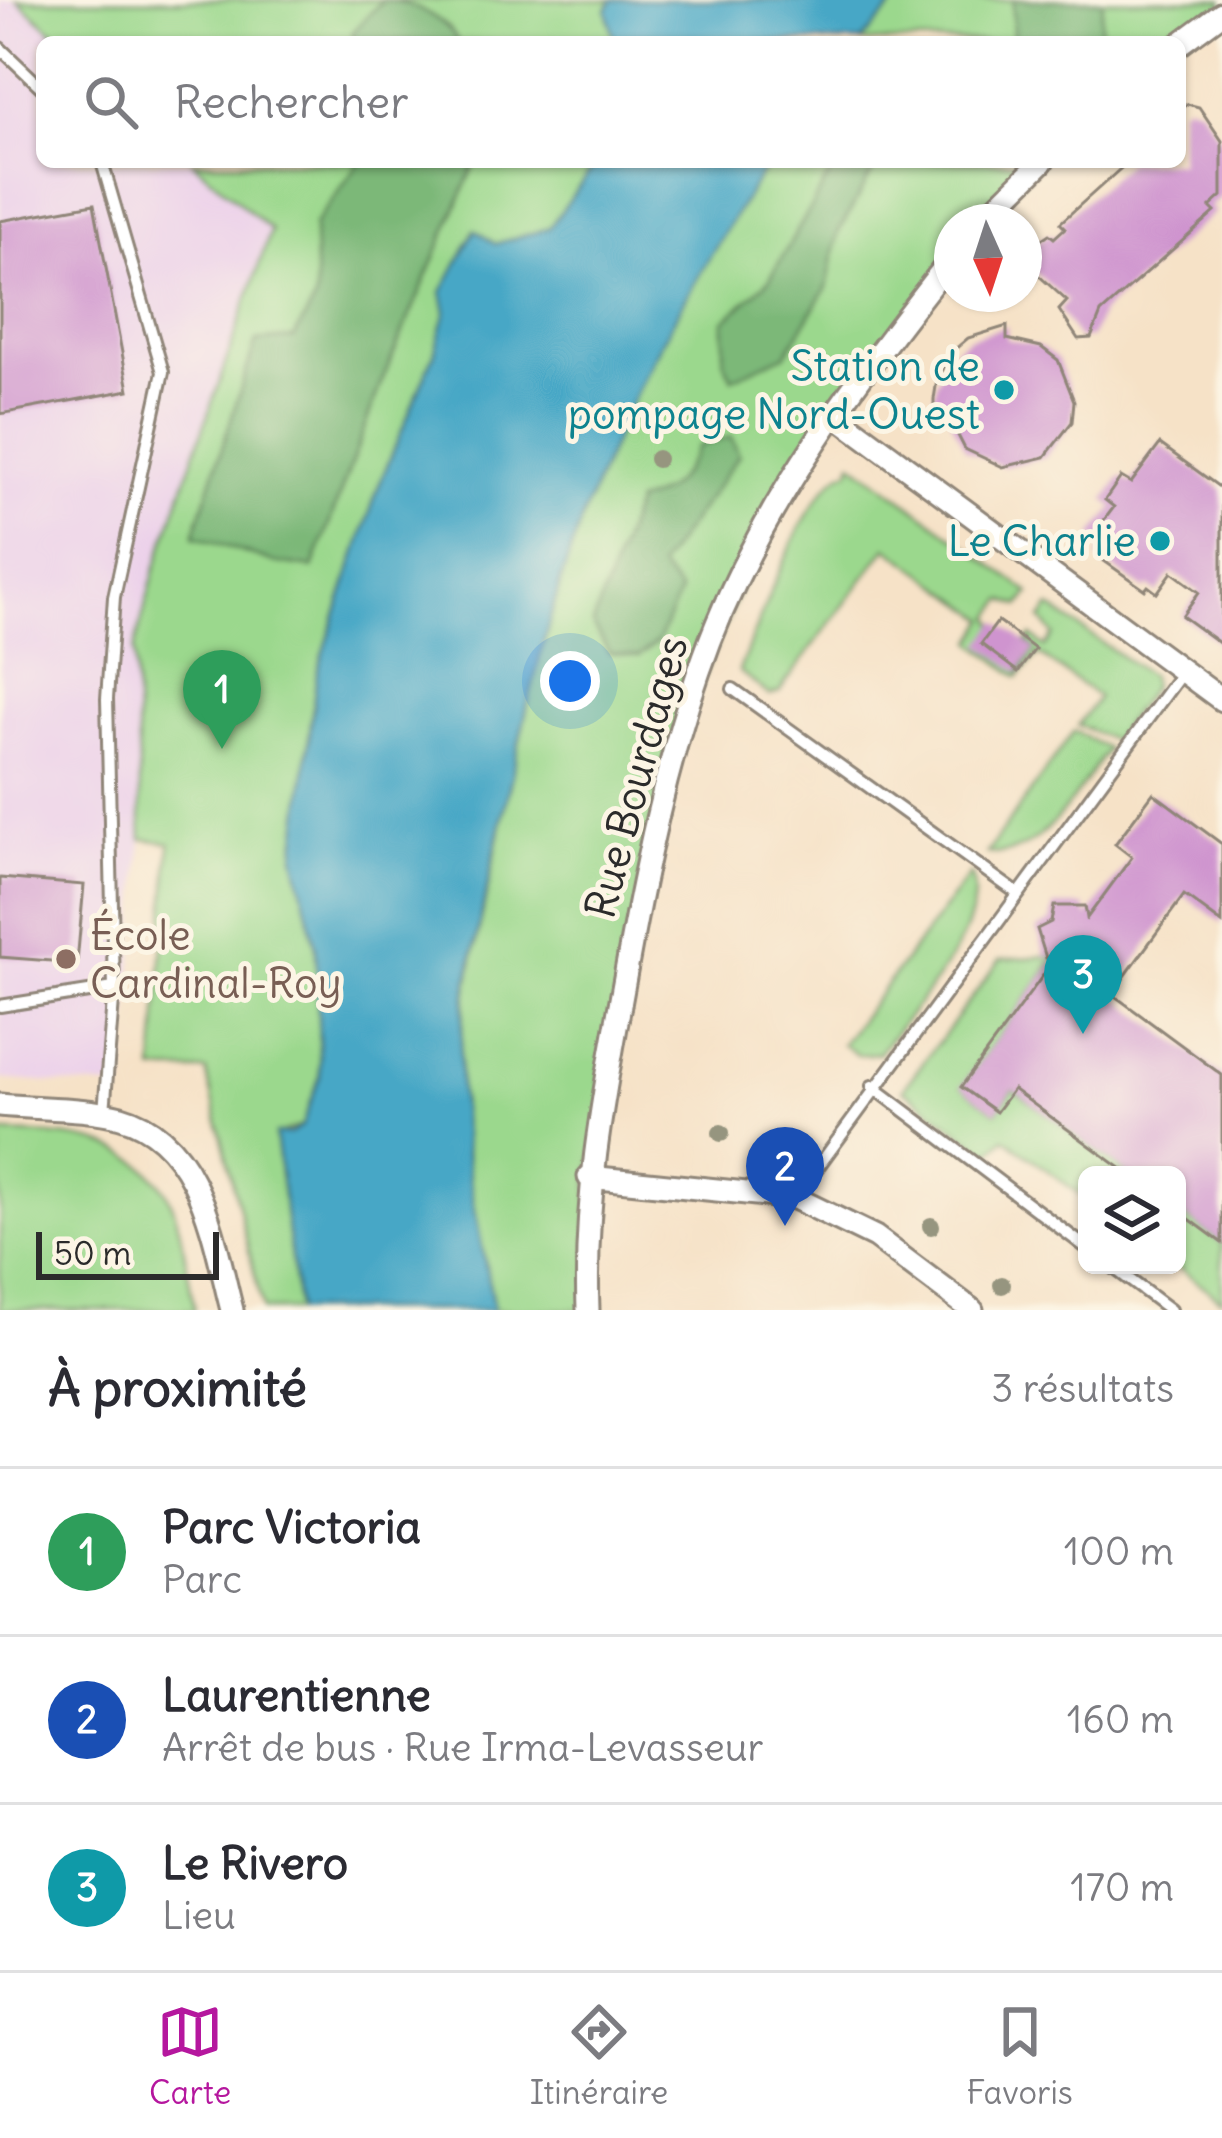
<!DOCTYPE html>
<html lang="fr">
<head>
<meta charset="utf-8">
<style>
  body { margin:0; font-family:Delius,sans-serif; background:#f2f2f3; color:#2b2b33 }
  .controls { position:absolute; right:36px; bottom:36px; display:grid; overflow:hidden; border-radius:18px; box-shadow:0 3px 9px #0004 }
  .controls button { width:108px; height:108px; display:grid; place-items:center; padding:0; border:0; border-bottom:3px solid #e1e1e2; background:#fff; color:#2b2b33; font:60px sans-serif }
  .compass { position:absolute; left:934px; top:204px; width:108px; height:108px; border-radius:50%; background:#fff; box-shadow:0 3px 9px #0004; rotate:177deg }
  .scale { position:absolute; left:36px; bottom:30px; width:183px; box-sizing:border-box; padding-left:12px; border:6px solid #2b2b2b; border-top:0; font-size:33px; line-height:42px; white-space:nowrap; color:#2b2b2b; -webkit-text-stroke:9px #fcf5e5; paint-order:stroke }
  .you { position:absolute; left:570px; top:681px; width:42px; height:42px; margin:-30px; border:9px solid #fff; border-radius:50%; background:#1a73e8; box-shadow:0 0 0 18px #1a73e833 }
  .badge { display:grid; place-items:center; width:78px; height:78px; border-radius:50%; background:#b5179e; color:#fff; font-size:39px; font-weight:700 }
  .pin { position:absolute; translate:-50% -99px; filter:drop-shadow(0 3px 6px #0008) }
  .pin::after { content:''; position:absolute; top:63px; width:42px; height:36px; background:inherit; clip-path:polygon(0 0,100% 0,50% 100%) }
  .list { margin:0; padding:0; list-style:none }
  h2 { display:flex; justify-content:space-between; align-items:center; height:156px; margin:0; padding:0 48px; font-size:51px }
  h2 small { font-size:39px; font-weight:400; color:#7c7c81 }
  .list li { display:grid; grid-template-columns:78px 1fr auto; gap:36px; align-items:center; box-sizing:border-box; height:168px; padding:0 48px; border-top:3px solid #e1e1e2 }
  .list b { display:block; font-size:45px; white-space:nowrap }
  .list p { margin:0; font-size:39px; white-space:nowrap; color:#7c7c81 }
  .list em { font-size:39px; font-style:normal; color:#7c7c81 }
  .icon { flex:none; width:66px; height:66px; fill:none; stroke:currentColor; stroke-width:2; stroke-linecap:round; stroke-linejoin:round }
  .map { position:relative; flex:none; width:1222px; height:1310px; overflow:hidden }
  .search { position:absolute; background:#fff; box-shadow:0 3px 9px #0004; left:36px; right:36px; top:36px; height:132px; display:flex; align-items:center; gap:30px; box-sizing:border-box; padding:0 42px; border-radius:18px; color:#7c7c81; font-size:45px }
  .sheet { height:660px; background:#fff }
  nav { display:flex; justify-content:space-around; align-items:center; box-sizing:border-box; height:168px; border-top:3px solid #e1e1e2; background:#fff; font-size:33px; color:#7c7c81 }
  nav a { display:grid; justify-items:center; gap:6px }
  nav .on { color:#b5179e }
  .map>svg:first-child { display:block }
  .built { fill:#ecd1ea }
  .green { fill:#9bd88d; stroke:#63825c; stroke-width:3 }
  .forest { fill:#7cb878; stroke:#547252; stroke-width:3 }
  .water { fill:#46a7c6; stroke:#386978; stroke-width:3 }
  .building { fill:#cf94cf }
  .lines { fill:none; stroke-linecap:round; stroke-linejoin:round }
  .lane-casing { stroke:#908679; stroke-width:16 }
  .street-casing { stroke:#908679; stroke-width:27 }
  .lane { stroke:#fff; stroke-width:10 }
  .street { stroke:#fff; stroke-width:21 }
  .tree { fill:#96957f }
  .culture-dot { fill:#0f9aa8; stroke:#fcf5e5; stroke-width:4.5 }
  .education-dot { fill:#8d6e63; stroke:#fcf5e5; stroke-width:4.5 }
  .labels { text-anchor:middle; stroke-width:10; stroke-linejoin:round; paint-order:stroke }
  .culture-label { font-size:42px; fill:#0d838f; stroke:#fcf5e5; text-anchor:end }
  .street-label { font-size:42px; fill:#2b2b2b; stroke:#fcf5e5 }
  .education-label { font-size:42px; fill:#785e54; stroke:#fcf5e5; text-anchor:start }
</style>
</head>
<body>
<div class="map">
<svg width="1222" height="1310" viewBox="0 0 1222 1310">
  <rect width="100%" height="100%" fill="#fcf5e5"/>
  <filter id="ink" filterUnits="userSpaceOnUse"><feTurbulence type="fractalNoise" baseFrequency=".00833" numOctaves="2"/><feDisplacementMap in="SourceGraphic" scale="24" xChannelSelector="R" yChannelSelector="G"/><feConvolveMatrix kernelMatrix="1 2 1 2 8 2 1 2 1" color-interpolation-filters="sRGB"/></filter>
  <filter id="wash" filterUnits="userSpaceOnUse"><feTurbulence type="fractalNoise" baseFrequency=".004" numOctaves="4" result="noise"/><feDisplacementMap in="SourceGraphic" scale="48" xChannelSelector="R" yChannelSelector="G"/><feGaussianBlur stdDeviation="2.7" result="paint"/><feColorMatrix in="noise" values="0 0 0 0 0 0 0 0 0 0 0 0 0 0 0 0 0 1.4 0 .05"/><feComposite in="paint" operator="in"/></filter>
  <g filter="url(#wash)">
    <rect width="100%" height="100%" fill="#f6e2c7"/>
    <!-- built -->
    <path class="built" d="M0 0H17L65 42H42V162H193L272 230 154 573 134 650 142 839 123 1088 0 1079Z"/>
    <!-- green -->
    <g class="green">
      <path d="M17 0H612L607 10 615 42H65Z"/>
      <path d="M899 0H1222V13L1180 42H861Z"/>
      <path d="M193 162H597L549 229 495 244 474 231 443 292 446 312 434 354 379 485 317 673 295 856 316 948 320 1077 302 1126 275 1135 298 1310H263L206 1071H154L170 843 142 839 134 650 154 573 271 230Z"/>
      <path d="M769 162H1042L981 222H952V258L775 505 680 733 589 1177 588 1310H494C480 1234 461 1153 460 1076 459 1004 480 930 494 860 513 765 534 670 562 577 608 430 685 290 769 162Z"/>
      <path d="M852 462 1030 593 1020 606 1004 600 992 617 1019 671 1035 649 1027 642 1032 636 1045 647 1054 635 1041 619 1050 607 1150 676 1152 687 1112 740 1078 725 1098 697 1039 654 1018 677 973 642 987 619 887 547 779 692 769 695 739 671C756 631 808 478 850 470Z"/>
      <path d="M1074 731 1107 749C1080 786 1042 862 987 853Z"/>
      <path d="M970 874C993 927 909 1012 879 1053L857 1055 842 1044Z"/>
      <path d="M1058 955 962 1087 996 1112 1013 1089 1130 1175H1087V1200L1005 1138 989 1154 903 1089 1000 960Z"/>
      <path d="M0 1133C62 1135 130 1134 166 1192 182 1217 188 1280 195 1310H0Z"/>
      <path d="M1177 1210 1222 1243V1300L1175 1265Z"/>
    </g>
    <!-- forest -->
    <g class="forest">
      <path d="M383 0C407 0 448 19 458 42H355L352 32Z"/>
      <path d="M1013 0H1103L1100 42H1013Z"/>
      <path d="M360 162H476L381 383 313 568 272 562 194 536 256 341 294 338 316 298 314 225Z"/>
      <path d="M837 162H878L838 233 827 287 786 354 732 378 724 362V321L769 280Z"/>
      <path d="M731 437 739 455 659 567 680 592 658 641 639 656 609 653 593 624 636 502C670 495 684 475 698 446Z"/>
    </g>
    <!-- water -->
    <g class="water">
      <path d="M612 0H899L861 42H615L607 10Z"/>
      <path d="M597 162H769C685 290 608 430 562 577 535 667 515 759 495 851 480 924 459 1001 460 1076 461 1153 480 1234 494 1310H298L275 1134H290L302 1126 320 1076 316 948 295 856 317 673 379 485 434 354 446 312 442 292 475 230 495 244 549 228Z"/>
    </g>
    <g id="blocks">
      <!-- building -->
      <g class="building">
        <path d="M1187 104 1199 107 1222 141V196L1210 207 1215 212 1101 313 1091 338 1078 339 1059 310 1067 301 1026 264 1024 251 1049 234 1054 238 1065 228 1060 223 1128 162H1180V109Z"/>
        <path d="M94 204 129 390 0 414V221Z"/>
        <path d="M1007 326V339L1041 347 1058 360 1074 401 1072 422 1045 457 1003 467 965 449 947 414 934 416V399L937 380 954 350 968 338Z"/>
        <path d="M1160 444 1222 489V645L1182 616 1199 592 1172 572 1157 593 1148 586 1145 590 1097 556 1105 546 1092 536 1114 507 1105 500 1121 477 1131 483Z"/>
        <path d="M998 621 1035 649 1018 672 981 644Z"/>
        <path d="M1153 793 1222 844V923L1184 895 1112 994 1222 1075V1243L1177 1210V1175H1130L1013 1089 996 1112 961 1087 1058 955 1046 958 1037 929 1051 922 1054 906H1085L1087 918 1132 857 1115 844Z"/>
        <path d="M0 878 84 885 77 963 0 957Z"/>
      </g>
    </g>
  </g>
  <g filter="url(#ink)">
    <use href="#blocks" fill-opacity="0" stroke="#908679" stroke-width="3"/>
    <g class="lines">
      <defs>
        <g id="lane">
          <path d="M0 48 42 88"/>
          <path d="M102 162 163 372 114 597 107 699 114 988 104 1112"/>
          <path d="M733 689 1017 893"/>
          <path d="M0 1006 114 988"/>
          <path d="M872 1086 1087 1248"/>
          <path d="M795 1198 1183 671"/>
          <path d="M1110 1265 1170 1310"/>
        </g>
        <g id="street">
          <path d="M1180 44 1222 13"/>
          <path d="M981 222 1042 162"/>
          <path d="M834 414 1222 700"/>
          <path d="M0 1105C39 1109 84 1107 121 1117 202 1140 214 1242 232 1310"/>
          <path d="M589 1177 795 1198 875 1237 972 1310"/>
          <path d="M588 1310C584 1199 602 1103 622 994 643 876 667 754 710 641 765 499 858 377 952 258"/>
        </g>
      </defs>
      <!-- lane casing -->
      <use href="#lane" class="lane-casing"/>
      <!-- street casing -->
      <use href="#street" class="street-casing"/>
      <!-- lane -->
      <use href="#lane" class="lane"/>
      <!-- street -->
      <use href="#street" class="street"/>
    </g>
    <!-- trees -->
    <g class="tree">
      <circle cx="657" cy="459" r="9"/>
      <circle cx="721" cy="1133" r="9"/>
      <circle cx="931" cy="1226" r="9"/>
      <circle cx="1002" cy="1285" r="9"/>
    </g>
  </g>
  <!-- markers -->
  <g class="culture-dot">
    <circle cx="1004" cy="390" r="12"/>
    <circle cx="1160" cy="541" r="12"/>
  </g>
  <circle class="education-dot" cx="66" cy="959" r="12"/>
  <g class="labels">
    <!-- culture labels -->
    <g class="culture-label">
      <text x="980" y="381">Station de<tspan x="980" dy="48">pompage Nord-Ouest</tspan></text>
      <text x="1136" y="556">Le Charlie</text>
    </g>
    <!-- street labels -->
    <g class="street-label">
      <text transform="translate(636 777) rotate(-75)" y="15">Rue Bourdages</text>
    </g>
    <!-- education labels -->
    <g class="education-label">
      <text x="90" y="950">École<tspan x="90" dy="48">Cardinal-Roy</tspan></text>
    </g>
  </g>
</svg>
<div class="controls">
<button><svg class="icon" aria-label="layers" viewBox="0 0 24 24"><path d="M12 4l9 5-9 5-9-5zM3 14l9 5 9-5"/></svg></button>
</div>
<svg class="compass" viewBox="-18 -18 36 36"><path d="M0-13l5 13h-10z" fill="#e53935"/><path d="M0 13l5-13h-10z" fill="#7c7c81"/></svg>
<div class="scale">50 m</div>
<div class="you"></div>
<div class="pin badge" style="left:222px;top:749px;background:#2e9e5b">1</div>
<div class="pin badge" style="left:785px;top:1226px;background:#1a4fb4">2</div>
<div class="pin badge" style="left:1083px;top:1034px;background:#0f9aa8">3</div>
<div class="search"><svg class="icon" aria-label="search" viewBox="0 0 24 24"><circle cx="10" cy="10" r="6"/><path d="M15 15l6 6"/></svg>Rechercher</div>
</div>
<section class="sheet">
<h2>À proximité<small>3 résultats</small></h2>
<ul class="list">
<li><span class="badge" style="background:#2e9e5b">1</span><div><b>Parc Victoria</b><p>Parc</p></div><em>100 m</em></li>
<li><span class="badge" style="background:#1a4fb4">2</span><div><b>Laurentienne</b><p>Arrêt de bus · Rue Irma-Levasseur</p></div><em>160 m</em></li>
<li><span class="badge" style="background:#0f9aa8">3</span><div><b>Le Rivero</b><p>Lieu</p></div><em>170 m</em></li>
</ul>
</section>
<nav>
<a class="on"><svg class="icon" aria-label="map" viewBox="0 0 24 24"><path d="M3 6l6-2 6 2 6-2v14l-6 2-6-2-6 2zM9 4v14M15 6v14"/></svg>Carte</a>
<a><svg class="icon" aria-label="directions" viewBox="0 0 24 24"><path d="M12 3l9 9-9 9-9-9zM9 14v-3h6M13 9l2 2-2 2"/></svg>Itinéraire</a>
<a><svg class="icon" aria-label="saved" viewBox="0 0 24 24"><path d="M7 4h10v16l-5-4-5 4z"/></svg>Favoris</a>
</nav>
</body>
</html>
